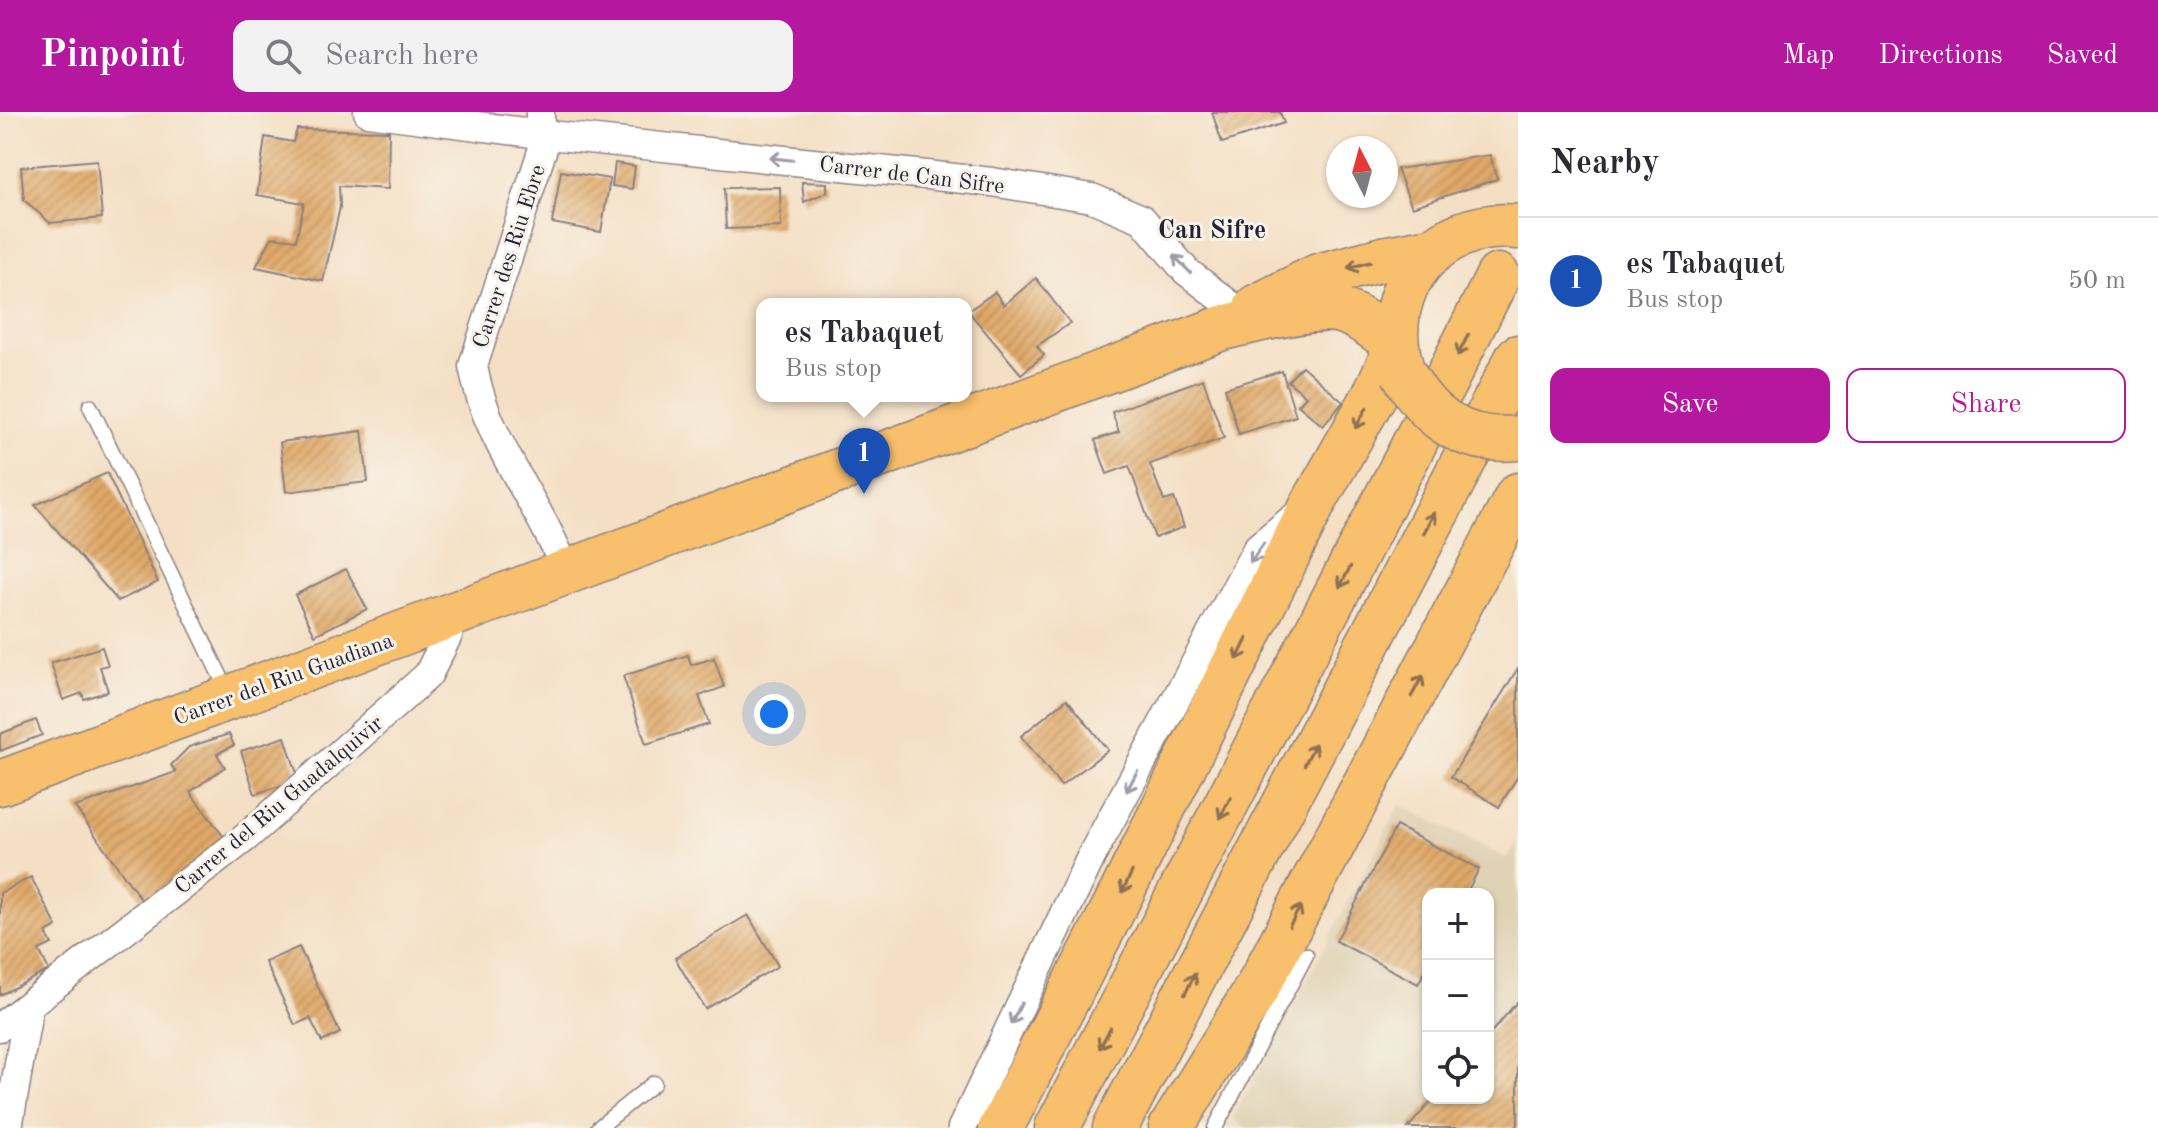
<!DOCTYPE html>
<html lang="en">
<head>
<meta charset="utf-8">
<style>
  body { margin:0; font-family:"Old Standard TT",serif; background:#f2f2f3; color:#2b2b33 }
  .controls { position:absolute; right:24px; bottom:24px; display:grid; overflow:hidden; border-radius:16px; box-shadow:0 2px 6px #0004 }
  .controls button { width:72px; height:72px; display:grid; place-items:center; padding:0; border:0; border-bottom:2px solid #e1e1e2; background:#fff; color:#2b2b33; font:40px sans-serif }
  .compass { position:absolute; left:1326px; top:24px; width:72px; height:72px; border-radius:50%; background:#fff; box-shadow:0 2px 6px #0004; rotate:354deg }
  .you { position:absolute; left:774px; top:602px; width:28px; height:28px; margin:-20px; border:6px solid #fff; border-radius:50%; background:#1a73e8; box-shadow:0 0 0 12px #1a73e833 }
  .badge { display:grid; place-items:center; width:52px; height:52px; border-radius:50%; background:#b5179e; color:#fff; font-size:26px; font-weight:700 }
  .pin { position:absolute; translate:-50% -66px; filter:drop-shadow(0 2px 4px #0008) }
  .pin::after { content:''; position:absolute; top:42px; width:28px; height:24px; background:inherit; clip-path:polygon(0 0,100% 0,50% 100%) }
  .popup { position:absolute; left:756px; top:186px; width:216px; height:104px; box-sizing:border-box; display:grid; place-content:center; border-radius:16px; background:#fff; filter:drop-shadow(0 2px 6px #0005); font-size:26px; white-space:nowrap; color:#7c7c81 }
  .popup b { font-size:30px; color:#2b2b33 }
  .popup::after { content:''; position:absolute; left:50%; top:100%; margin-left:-16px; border:16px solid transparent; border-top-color:#fff }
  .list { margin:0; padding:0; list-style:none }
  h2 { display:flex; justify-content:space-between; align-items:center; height:104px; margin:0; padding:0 32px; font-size:34px }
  h2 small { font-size:26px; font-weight:400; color:#7c7c81 }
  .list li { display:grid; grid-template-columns:52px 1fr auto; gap:24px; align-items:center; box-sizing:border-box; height:128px; padding:0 32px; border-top:2px solid #e1e1e2 }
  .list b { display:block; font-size:30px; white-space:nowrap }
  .list p { margin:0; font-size:26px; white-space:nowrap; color:#7c7c81 }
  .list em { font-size:26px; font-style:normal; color:#7c7c81 }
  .actions { display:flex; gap:16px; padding:24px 32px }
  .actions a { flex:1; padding:18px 0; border:2px solid #b5179e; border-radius:16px; text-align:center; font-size:28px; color:#b5179e }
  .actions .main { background:#b5179e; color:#fff }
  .icon { flex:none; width:44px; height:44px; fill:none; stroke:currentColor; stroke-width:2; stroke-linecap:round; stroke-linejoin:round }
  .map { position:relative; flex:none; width:1518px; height:1016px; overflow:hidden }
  header { display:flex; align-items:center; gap:48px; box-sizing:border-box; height:112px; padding:0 40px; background:#b5179e; color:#fff }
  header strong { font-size:38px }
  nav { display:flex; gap:44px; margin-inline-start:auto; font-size:28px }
  .search { width:560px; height:72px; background:#f2f2f3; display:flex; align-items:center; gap:20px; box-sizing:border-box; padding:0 28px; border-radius:16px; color:#7c7c81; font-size:30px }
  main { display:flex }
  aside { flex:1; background:#fff }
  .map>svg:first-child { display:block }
  .built { fill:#e0d2b5; fill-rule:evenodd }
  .building { fill:url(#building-hatch) }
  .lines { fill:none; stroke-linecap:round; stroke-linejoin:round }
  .lane-casing { stroke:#8b8080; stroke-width:17 }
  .street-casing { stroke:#8b8080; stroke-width:31 }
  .primary-casing { stroke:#8b8080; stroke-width:47 }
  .highway-casing { stroke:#8b8080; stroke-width:47 }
  .lane { stroke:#fff; stroke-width:14 }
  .street { stroke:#fff; stroke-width:28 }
  .primary { stroke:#f8bf6c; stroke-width:44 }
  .highway { stroke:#f8bf6c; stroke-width:44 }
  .primary-bridge-casing { stroke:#8b8080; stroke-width:47; stroke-linecap:butt }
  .primary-bridge { stroke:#f8bf6c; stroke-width:44 }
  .oneway { stroke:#9c9ca7 }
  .oneway2 { stroke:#8d7054 }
  .labels { text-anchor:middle; stroke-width:6; stroke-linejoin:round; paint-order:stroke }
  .street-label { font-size:22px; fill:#22223b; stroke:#f7f3e8 }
  .quarter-label { font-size:26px; font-weight:bold; fill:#22223b; stroke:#f7f3e8 }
</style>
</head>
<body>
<header>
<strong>Pinpoint</strong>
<div class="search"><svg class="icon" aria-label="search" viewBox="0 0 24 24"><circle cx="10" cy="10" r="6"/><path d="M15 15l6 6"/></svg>Search here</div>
<nav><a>Map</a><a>Directions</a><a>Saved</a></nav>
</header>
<main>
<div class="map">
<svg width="1518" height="1016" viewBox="0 0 1518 1016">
  <defs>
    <pattern id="building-hatch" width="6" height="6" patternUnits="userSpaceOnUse" patternTransform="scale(2)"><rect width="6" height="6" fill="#dfa867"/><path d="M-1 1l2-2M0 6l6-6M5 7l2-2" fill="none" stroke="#bf905a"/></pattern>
  </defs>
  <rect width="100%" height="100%" fill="#f7f3e8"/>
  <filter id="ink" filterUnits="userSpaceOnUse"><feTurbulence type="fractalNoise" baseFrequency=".0125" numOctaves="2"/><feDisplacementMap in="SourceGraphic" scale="16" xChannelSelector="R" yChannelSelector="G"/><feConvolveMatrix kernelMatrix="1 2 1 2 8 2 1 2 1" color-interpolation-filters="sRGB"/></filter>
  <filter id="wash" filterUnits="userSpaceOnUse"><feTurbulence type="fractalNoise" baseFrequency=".006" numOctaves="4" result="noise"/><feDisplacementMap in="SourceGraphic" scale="32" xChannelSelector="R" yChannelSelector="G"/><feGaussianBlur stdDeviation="1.8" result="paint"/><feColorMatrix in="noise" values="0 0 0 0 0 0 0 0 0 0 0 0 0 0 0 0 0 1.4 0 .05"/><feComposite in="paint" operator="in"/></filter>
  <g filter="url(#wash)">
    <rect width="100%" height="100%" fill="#f4dfc4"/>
    <!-- built -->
    <path class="built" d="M1400 693 1507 746 1518 730V1016H1244L1233 1006ZM1428 782H1488V986H1428Z"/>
    <g id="blocks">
      <!-- building -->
      <g class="building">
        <path d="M1212 0H1280L1284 11 1222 31Z"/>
        <path d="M297 17 389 19 388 77 339 74 340 95 323 169 256 155 272 125 296 128 304 91 257 83 265 25 293 30Z"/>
        <path d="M1490 43 1497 67 1412 95 1397 57Z"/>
        <path d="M97 48 102 106 50 111 24 88 21 55Z"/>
        <path d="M615 51 635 54 632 77 612 74Z"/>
        <path d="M561 59 610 67 601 120 552 111Z"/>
        <path d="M802 70 827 71V80L804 90Z"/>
        <path d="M780 75 781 115 726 117 724 76Z"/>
        <path d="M1036 166 1070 211 1037 234 1044 243 1021 262 968 199 995 180 1004 193Z"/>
        <path d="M1302 254 1343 290 1323 314 1298 293 1306 284 1288 269Z"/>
        <path d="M1282 259 1296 304 1239 322 1225 276Z"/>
        <path d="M1203 267 1224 326 1150 352 1164 389 1174 386 1184 415 1155 426 1129 354 1107 362 1095 328 1119 320 1112 300Z"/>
        <path d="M362 319 368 370 286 380 280 330Z"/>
        <path d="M107 361 158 470 118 489 35 393Z"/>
        <path d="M346 457 367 497 315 523 295 483Z"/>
        <path d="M102 535 108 553 100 555 108 579 84 587 82 581 63 588 51 551Z"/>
        <path d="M688 543 691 553 714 546 724 575 699 584 709 612 646 632 623 564Z"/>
        <path d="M1518 556V664L1499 695 1451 665Z"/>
        <path d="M1067 587 1108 638 1061 674 1021 624Z"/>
        <path d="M36 608 42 623 0 639V622Z"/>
        <path d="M229 622 234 633 217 642 225 655 190 680 227 729 145 793 75 695 176 660 171 653 189 635Z"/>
        <path d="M285 625 299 668 255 682 241 639Z"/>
        <path d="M1396 714 1479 757 1466 782H1428V854L1418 872 1336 829Z"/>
        <path d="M31 765 57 815 46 821 52 832 39 838 49 858 0 883V781Z"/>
        <path d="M748 803 778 854 705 897 675 846Z"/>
        <path d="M299 835 340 921 322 930 310 906 295 913 265 850Z"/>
        <path d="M1518 889V1013L1515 1016H1408L1434 986H1488V924Z"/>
      </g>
    </g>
  </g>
  <g filter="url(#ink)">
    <use href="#blocks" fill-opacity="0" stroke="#8b8080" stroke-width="2"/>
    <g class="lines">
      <defs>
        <g id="lane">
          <path d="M90 294 229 582"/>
          <path d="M598 1016 654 971"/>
          <path d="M1215 1016 1306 843"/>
        </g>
        <g id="street">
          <path d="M368 0 540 22 992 70 1092 86 1142 107 1186 159 1242 202"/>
          <path d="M540 0V22L543 36 473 254C486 330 539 389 566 460"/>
          <path d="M0 915 245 726 428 563 448 523 443 507"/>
          <path d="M8 1016 29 893"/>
          <path d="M962 1016 1094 739 1258 435 1301 400"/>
        </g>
        <g id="primary">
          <path d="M1256 195 1318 164 1387 146 1435 137"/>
          <path d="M1401 254C1379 175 1436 107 1518 115"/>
          <path d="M0 671 1222 216C1251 210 1314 192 1341 199 1360 204 1379 220 1395 231"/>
        </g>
        <g id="highway">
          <path d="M1001 1016 1121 782 1314 390 1374 284 1396 236"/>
          <path d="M1057 1016 1407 346 1498 164"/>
          <path d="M1115 1016 1518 245"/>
          <path d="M1171 1016 1257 876 1518 383"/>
        </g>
      </defs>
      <!-- lane casing -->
      <use href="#lane" class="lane-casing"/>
      <!-- street casing -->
      <use href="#street" class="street-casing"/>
      <!-- primary casing -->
      <use href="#primary" class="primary-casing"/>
      <!-- highway casing -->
      <use href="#highway" class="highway-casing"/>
      <!-- lane -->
      <use href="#lane" class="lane"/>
      <!-- street -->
      <use href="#street" class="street"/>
      <!-- primary -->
      <use href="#primary" class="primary"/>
      <!-- highway -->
      <use href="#highway" class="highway"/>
      <defs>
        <path id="primary-bridge" d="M1403 260C1428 307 1463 332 1518 326"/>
      </defs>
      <!-- primary-bridge casing -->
      <use href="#primary-bridge" class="primary-bridge-casing"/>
      <!-- primary-bridge -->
      <use href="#primary-bridge" class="primary-bridge"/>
    </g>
    <!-- one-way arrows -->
    <defs><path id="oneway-shaft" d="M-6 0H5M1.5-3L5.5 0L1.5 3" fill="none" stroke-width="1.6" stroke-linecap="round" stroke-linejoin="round" transform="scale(2)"/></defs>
    <g class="oneway">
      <use href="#oneway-shaft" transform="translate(781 47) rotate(-174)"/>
      <use href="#oneway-shaft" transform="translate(1182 152) rotate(-134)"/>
      <use href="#oneway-shaft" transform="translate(1257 441) rotate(125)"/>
      <use href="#oneway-shaft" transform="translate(1132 669) rotate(118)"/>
      <use href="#oneway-shaft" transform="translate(1016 902) rotate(116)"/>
    </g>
    <g class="oneway2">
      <use href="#oneway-shaft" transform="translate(1359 153) rotate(165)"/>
      <use href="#oneway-shaft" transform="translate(1463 233) rotate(117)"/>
      <use href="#oneway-shaft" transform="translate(1361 306) rotate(119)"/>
      <use href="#oneway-shaft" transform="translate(1429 411) rotate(-63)"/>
      <use href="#oneway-shaft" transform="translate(1345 465) rotate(118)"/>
      <use href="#oneway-shaft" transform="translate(1242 537) rotate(116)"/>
      <use href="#oneway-shaft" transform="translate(1417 574) rotate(-62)"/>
      <use href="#oneway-shaft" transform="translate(1310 642) rotate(-63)"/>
      <use href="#oneway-shaft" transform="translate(1225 696) rotate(118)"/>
      <use href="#oneway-shaft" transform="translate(1127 770) rotate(116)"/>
      <use href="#oneway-shaft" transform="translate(1295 804) rotate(-62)"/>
      <use href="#oneway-shaft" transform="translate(1190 872) rotate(-63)"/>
      <use href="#oneway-shaft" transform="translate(1105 926) rotate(118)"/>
    </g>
  </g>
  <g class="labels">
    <!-- street labels -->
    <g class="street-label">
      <text transform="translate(912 62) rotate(7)" y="8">Carrer de Can Sifre</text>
      <text transform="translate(508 144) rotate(-72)" y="8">Carrer des Riu Ebre</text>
      <text transform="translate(283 566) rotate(-20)" y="8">Carrer del Riu Guadiana</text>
      <text transform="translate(278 692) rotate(-40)" y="8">Carrer del Riu Guadalquivir</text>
    </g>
    <!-- quarter labels -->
    <g class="quarter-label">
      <text x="1212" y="126">Can Sifre</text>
    </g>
  </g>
</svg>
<div class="controls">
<button>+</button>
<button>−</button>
<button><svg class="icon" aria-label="locate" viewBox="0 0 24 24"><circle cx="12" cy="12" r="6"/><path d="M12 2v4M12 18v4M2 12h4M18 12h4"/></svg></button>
</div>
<svg class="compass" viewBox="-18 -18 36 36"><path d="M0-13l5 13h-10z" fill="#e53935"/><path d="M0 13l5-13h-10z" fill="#7c7c81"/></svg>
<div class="you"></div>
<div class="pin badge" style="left:864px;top:382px;background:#1a4fb4">1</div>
<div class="popup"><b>es Tabaquet</b>Bus stop</div>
</div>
<aside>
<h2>Nearby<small></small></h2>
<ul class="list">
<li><span class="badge" style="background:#1a4fb4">1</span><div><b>es Tabaquet</b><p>Bus stop</p></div><em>50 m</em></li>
</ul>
<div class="actions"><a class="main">Save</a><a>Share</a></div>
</aside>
</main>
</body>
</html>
